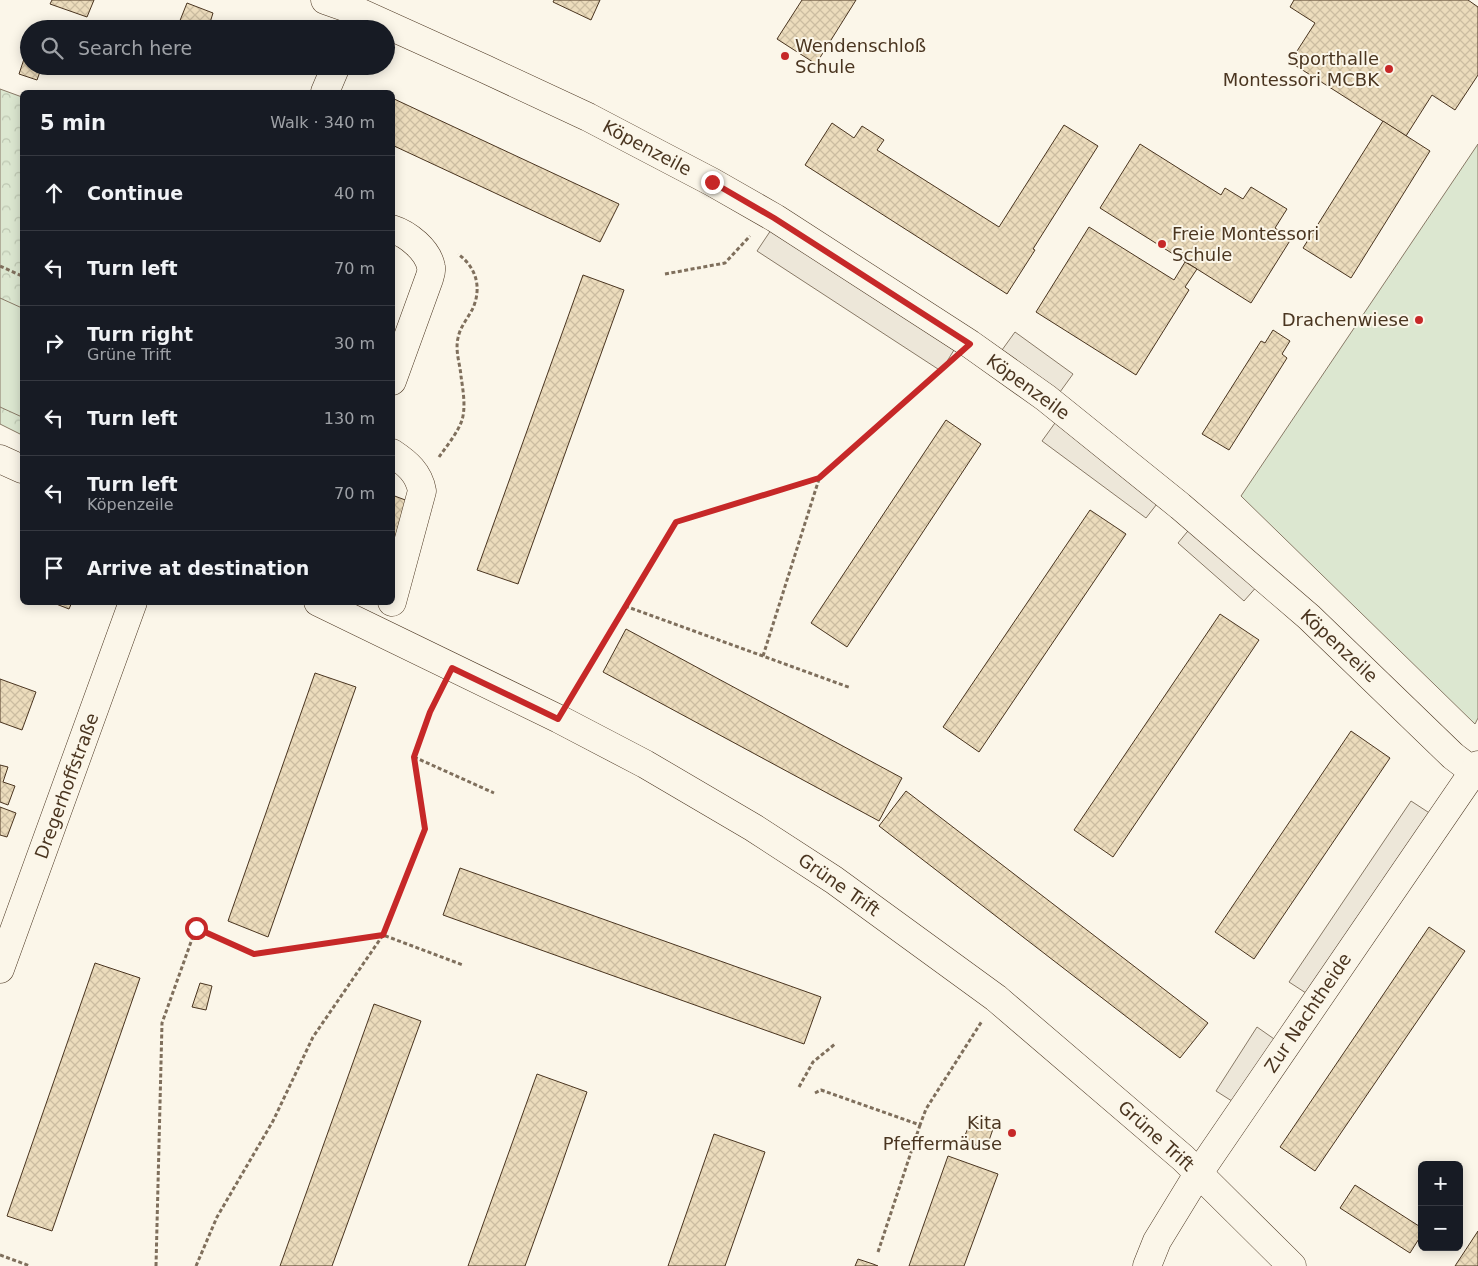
<!DOCTYPE html>
<html lang="en">
<head>
<meta charset="utf-8">
<style>
  body { margin:0; font-family:"DejaVu Sans",sans-serif; background:#20242c; color:#f1f3f6 }
  .controls { position:absolute; right:15px; bottom:15px; display:grid; overflow:hidden; border-radius:8px; box-shadow:0 2px 12px #0003 }
  .controls button { width:45px; height:45px; display:grid; place-items:center; padding:0; border:0; border-bottom:1px solid #363941; background:#171b24; color:#f1f3f6; font:25px sans-serif }
  .stop { position:absolute; width:15px; height:15px; margin:-11px; border:4px solid #c62828; border-radius:50%; background:#fff }
  .stop.end { background:#c62828; border-color:#fff; box-shadow:0 1px 5px #0008 }
  .list { margin:0; padding:0; list-style:none }
  h2 { display:flex; justify-content:space-between; align-items:center; height:65px; margin:0; padding:0 20px; font-size:21px }
  h2 small { font-size:16px; font-weight:400; color:#9ea1a6 }
  .list li { display:grid; grid-template-columns:32px 1fr auto; gap:15px; align-items:center; box-sizing:border-box; height:75px; padding:0 20px; border-top:1px solid #363941 }
  .list b { display:block; font-size:19px; white-space:nowrap }
  .list p { margin:0; font-size:16px; white-space:nowrap; color:#9ea1a6 }
  .list em { font-size:16px; font-style:normal; color:#9ea1a6 }
  .icon { flex:none; width:28px; height:28px; fill:none; stroke:currentColor; stroke-width:2; stroke-linecap:round; stroke-linejoin:round }
  .map { position:relative; flex:none; width:1478px; height:1266px; overflow:hidden }
  .search { position:absolute; background:#171b24; box-shadow:0 2px 12px #0003; left:20px; top:20px; width:375px; height:55px; display:flex; align-items:center; gap:12px; box-sizing:border-box; padding:0 18px; border-radius:28px; color:#9ea1a6; font-size:19px }
  .panel { position:absolute; background:#171b24; box-shadow:0 2px 12px #0003; left:20px; top:90px; width:375px; height:515px; border-radius:8px }
  .map>svg:first-child { display:block }
  .forest { fill:url(#forest-crowns); stroke:#887966 }
  .pitch { fill:#dce7d0; stroke:#887966 }
  .parking { fill:#ede7d9; stroke:#887966 }
  .building { fill:url(#building-cross-hatch); stroke:#4a3520 }
  .lines { fill:none; stroke-linecap:round; stroke-linejoin:round }
  .minor-casing { stroke:#4a3520; stroke-width:29 }
  .path { stroke:#7f6f5c; stroke-width:3; stroke-dasharray:4 2.5; stroke-linecap:butt }
  .minor { stroke:#fbf6e9; stroke-width:28 }
  .route { stroke:#c62828; stroke-width:6 }
  .poi-dot { fill:#c62828; stroke:#fbf6e9; stroke-width:2 }
  .labels { text-anchor:middle; stroke-width:4; stroke-linejoin:round; paint-order:stroke }
  .poi-label { font-size:18px; fill:#4a3520; stroke:#fbf6e9; text-anchor:end }
  .street-label { font-size:18px; fill:#4a3520; stroke:#fbf6e9 }
</style>
</head>
<body>
<div class="map">
<svg width="1478" height="1266" viewBox="0 0 1478 1266">
  <defs>
    <pattern id="forest-crowns" width="20" height="18" patternUnits="userSpaceOnUse" patternTransform="scale(1.25)"><rect width="20" height="18" fill="#dce7d0"/><path d="M2 6a3 3 0 1 1 6 0M12 15a3 3 0 1 1 6 0" fill="none" stroke="#bec7b2"/></pattern>
    <pattern id="building-cross-hatch" width="8" height="8" patternUnits="userSpaceOnUse" patternTransform="scale(1.25)"><rect width="8" height="8" fill="#ecdcbc"/><path d="M0 0l8 8M0 8l8-8" fill="none" stroke="#ccbda1"/></pattern>
  </defs>
  <rect width="100%" height="100%" fill="#fbf6e9"/>
  <!-- forest -->
  <path class="forest" d="M0 89 22 97V435L0 424Z"/>
  <!-- pitch -->
  <g class="pitch">
    <path d="M1478 144V718L1475 724 1241 496Z"/>
    <path d="M0 298 22 308V417L0 407Z"/>
  </g>
  <!-- parking -->
  <g class="parking">
    <path d="M771 230 954 350 941 371 757 251Z"/>
    <path d="M1015 332 1073 374 1060 392 1002 350Z"/>
    <path d="M1055 423 1160 500 1146 518 1042 441Z"/>
    <path d="M1192 526 1259 584 1244 601 1178 543Z"/>
    <path d="M1411 801 1431 814 1309 995 1289 982Z"/>
    <path d="M1257 1027 1277 1041 1235 1103 1216 1091Z"/>
  </g>
  <!-- building -->
  <g class="building">
    <path d="M52 0H94L87 17 50 4Z"/>
    <path d="M554 0H600L591 20 553 2Z"/>
    <path d="M802 0H856L816 64 777 39Z"/>
    <path d="M1294 0H1468L1478 7V75L1455 110 1432 95 1406 136 1290 62 1315 23 1290 7Z"/>
    <path d="M187 3 213 13 208 29H172L175 21 179 23Z"/>
    <path d="M26 53 29 54V66H42L37 80 19 74Z"/>
    <path d="M392 98 619 204 600 242 392 145Z"/>
    <path d="M1383 121 1430 151 1351 278 1303 248Z"/>
    <path d="M832 123 854 138 862 126 884 140 877 150 999 227 1064 125 1098 146 1033 249 1035 250 1007 294 805 165Z"/>
    <path d="M1140 144 1221 195 1225 188 1243 199 1251 187 1287 209 1275 228 1291 239 1251 303 1100 208Z"/>
    <path d="M1089 227 1174 280 1185 262 1197 269 1185 287 1189 290 1136 375 1036 312Z"/>
    <path d="M583 275 624 290 518 584 477 570Z"/>
    <path d="M1273 330 1290 341 1282 354 1287 358 1229 450 1202 434 1261 341 1265 343Z"/>
    <path d="M946 420 981 444 847 647 811 623Z"/>
    <path d="M392 495 408 501 392 546Z"/>
    <path d="M1090 510 1126 534 979 752 943 727Z"/>
    <path d="M51 602H72L69 609Z"/>
    <path d="M1220 614 1259 640 1113 857 1074 830Z"/>
    <path d="M626 629 902 778 879 821 603 672Z"/>
    <path d="M315 673 356 687 268 937 228 921Z"/>
    <path d="M0 679 36 692 22 730 0 722Z"/>
    <path d="M1351 731 1390 758 1254 959 1215 932Z"/>
    <path d="M0 765 8 767 3 782 15 786 8 805 0 802Z"/>
    <path d="M906 791 1208 1023 1180 1058 879 826Z"/>
    <path d="M0 807 16 813 7 837 0 835Z"/>
    <path d="M460 868 821 997 804 1044 443 915Z"/>
    <path d="M1429 927 1465 951 1315 1171 1280 1147Z"/>
    <path d="M95 963 140 978 52 1231 7 1216Z"/>
    <path d="M200 983 212 986 206 1010 192 1007Z"/>
    <path d="M374 1004 421 1021 332 1266H280Z"/>
    <path d="M537 1074 587 1092 559 1172 525 1266H468Z"/>
    <path d="M971 1121 993 1129 986 1149 963 1140Z"/>
    <path d="M714 1134 765 1152 725 1266H668Z"/>
    <path d="M948 1156 998 1174 964 1266H909Z"/>
    <path d="M1355 1185 1422 1228V1234L1410 1253 1340 1208Z"/>
    <path d="M1478 1231V1266H1455Z"/>
    <path d="M858 1259 873 1264 878 1266H855Z"/>
  </g>
  <g class="lines">
    <defs>
      <g id="minor">
        <path d="M325 0 359 12 485 69 588 117 712 182 775 218 970 344 1046 398 1180 506 1309 617 1453 756 1478 775"/>
        <path d="M325 92 336 66"/>
        <path d="M392 229C408 234 428 250 431 267 432 271 430 276 429 279L392 381"/>
        <path d="M392 453C407 463 419 473 422 491L392 602"/>
        <path d="M0 459 22 469"/>
        <path d="M318 602 559 719 645 764 754 828 834 880 996 998 1183 1158 1292 1266"/>
        <path d="M0 969 133 602"/>
        <path d="M1147 1266 1157 1241 1198 1174 1478 765"/>
      </g>
    </defs>
    <!-- minor casing -->
    <use href="#minor" class="minor-casing"/>
    <!-- path -->
    <g class="path">
      <path d="M0 266 22 276"/>
      <path d="M665 274 725 263 750 236"/>
      <path d="M439 457C446 447 455 436 460 425 467 411 463 391 461 376 460 364 455 351 458 338 460 327 468 318 473 308 482 287 476 267 458 254"/>
      <path d="M625 606 851 688"/>
      <path d="M763 656 819 479"/>
      <path d="M573 695 676 522 819 479 948 364"/>
      <path d="M414 757 494 793"/>
      <path d="M799 1087 813 1062 835 1044"/>
      <path d="M815 1093 821 1090 920 1125 926 1109 982 1021"/>
      <path d="M878 1252 920 1125"/>
      <path d="M0 1255 30 1266"/>
      <path d="M156 1266 162 1023 196 928 254 953 383 935 463 965"/>
      <path d="M196 1266 217 1217 273 1121 313 1037 383 935 425 829 414 757 430 712 440 693"/>
    </g>
    <!-- minor -->
    <use href="#minor" class="minor"/>
  </g>
  <g class="lines">
    <!-- route -->
    <path class="route" d="M196 928 254 954 383 935 425 829 414 757 430 712 452 668 558 719 676 522 819 478 970 344 774 218 712 182"/>
  </g>
  <!-- markers -->
  <g class="poi-dot">
    <circle cx="785" cy="56" r="5"/>
    <circle cx="1389" cy="69" r="5"/>
    <circle cx="1162" cy="244" r="5"/>
    <circle cx="1419" cy="320" r="5"/>
    <circle cx="1012" cy="1133" r="5"/>
  </g>
  <g class="labels">
    <!-- poi labels -->
    <g class="poi-label">
      <text x="795" y="52" text-anchor="start">Wendenschloß<tspan x="795" dy="21">Schule</tspan></text>
      <text x="1379" y="65">Sporthalle<tspan x="1379" dy="21">Montessori MCBK</tspan></text>
      <text x="1172" y="240" text-anchor="start">Freie Montessori<tspan x="1172" dy="21">Schule</tspan></text>
      <text x="1409" y="326">Drachenwiese</text>
      <text x="1002" y="1129">Kita<tspan x="1002" dy="21">Pfeffermäuse</tspan></text>
    </g>
    <!-- street labels -->
    <g class="street-label">
      <text transform="translate(647 148) rotate(28)" y="6">Köpenzeile</text>
      <text transform="translate(1028 387) rotate(36)" y="6">Köpenzeile</text>
      <text transform="translate(1339 646) rotate(43)" y="6">Köpenzeile</text>
      <text transform="translate(67 786) rotate(-70)" y="6">Dregerhoffstraße</text>
      <text transform="translate(839 885) rotate(35)" y="6">Grüne Trift</text>
      <text transform="translate(1308 1013) rotate(-56)" y="6">Zur Nachtheide</text>
      <text transform="translate(1156 1136) rotate(42)" y="6">Grüne Trift</text>
    </g>
  </g>
</svg>
<div class="controls">
<button>+</button>
<button>−</button>
</div>
<div class="stop" style="left:196px;top:928px"></div>
<div class="stop end" style="left:712px;top:182px"></div>
<div class="search"><svg class="icon" aria-label="search" viewBox="0 0 24 24"><circle cx="10" cy="10" r="6"/><path d="M15 15l6 6"/></svg>Search here</div>
<section class="panel">
<h2>5 min<small>Walk · 340 m</small></h2>
<ul class="list">
<li><svg class="icon" aria-label="ahead" viewBox="0 0 24 24"><path d="M12 20V5M6 11l6-6 6 6"/></svg><div><b>Continue</b></div><em>40 m</em></li>
<li><svg class="icon" aria-label="left" viewBox="0 0 24 24"><path d="M17 20v-9H6M10 6l-5 5 5 5"/></svg><div><b>Turn left</b></div><em>70 m</em></li>
<li><svg class="icon" aria-label="right" viewBox="0 0 24 24"><path d="M7 20v-9h11M14 6l5 5-5 5"/></svg><div><b>Turn right</b><p>Grüne Trift</p></div><em>30 m</em></li>
<li><svg class="icon" aria-label="left" viewBox="0 0 24 24"><path d="M17 20v-9H6M10 6l-5 5 5 5"/></svg><div><b>Turn left</b></div><em>130 m</em></li>
<li><svg class="icon" aria-label="left" viewBox="0 0 24 24"><path d="M17 20v-9H6M10 6l-5 5 5 5"/></svg><div><b>Turn left</b><p>Köpenzeile</p></div><em>70 m</em></li>
<li><svg class="icon" aria-label="arrive" viewBox="0 0 24 24"><path d="M6 21V4h12l-3 4 3 4H6"/></svg><div><b>Arrive at destination</b></div></li>
</ul>
</section>
</div>
</body>
</html>
